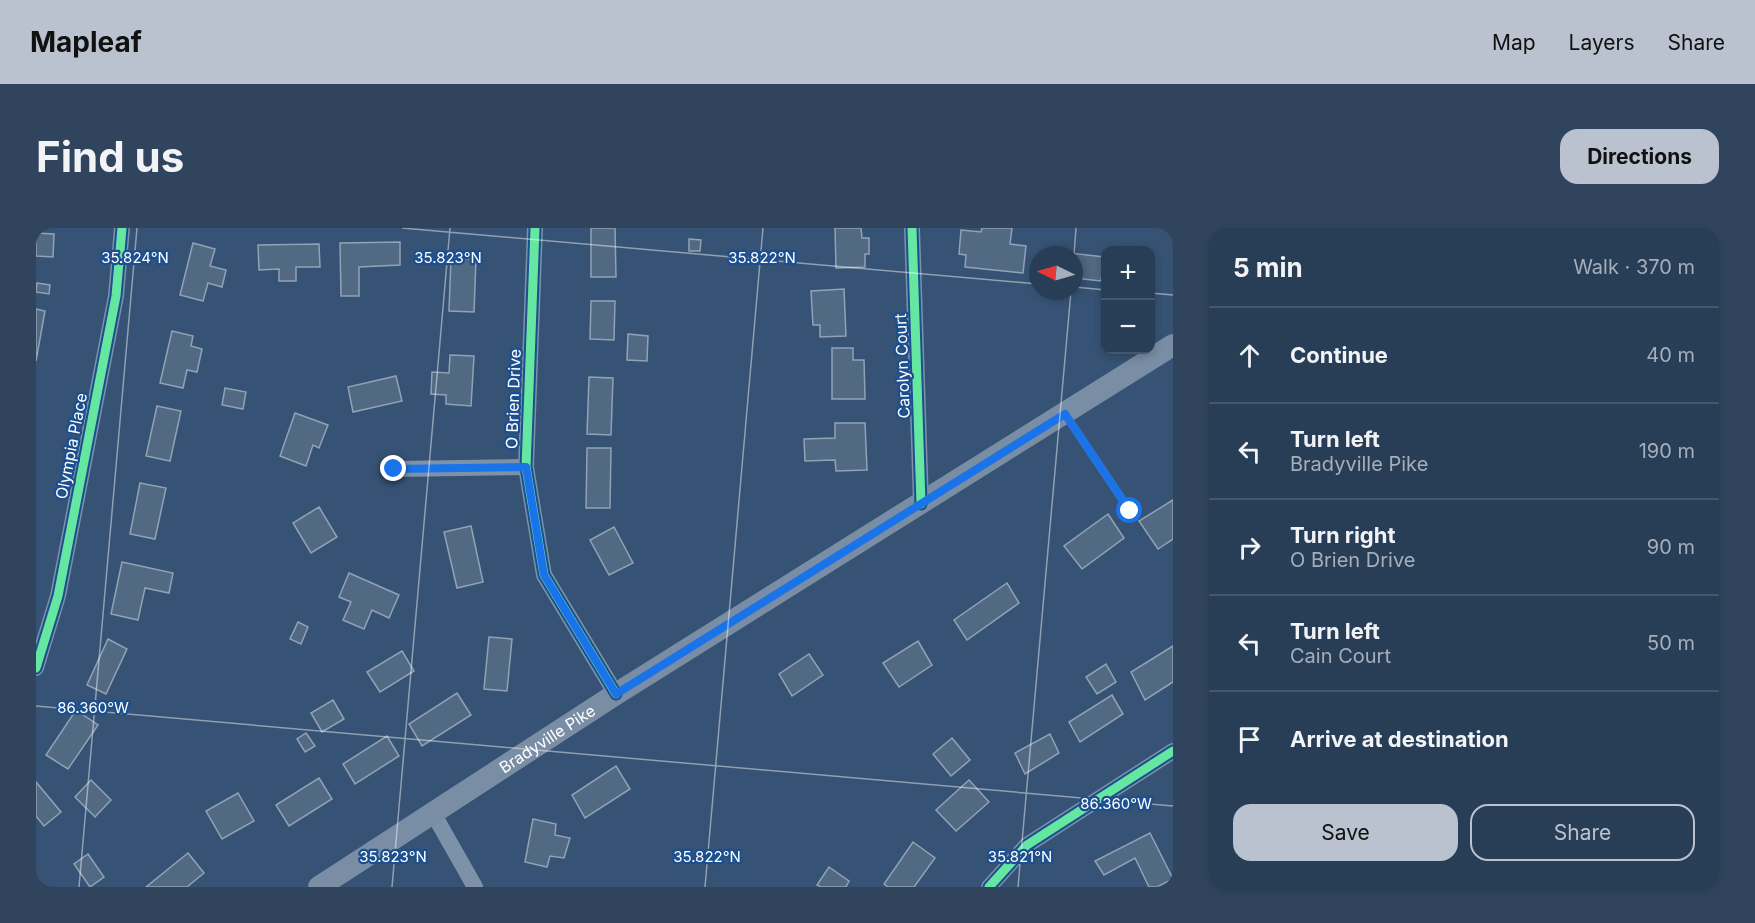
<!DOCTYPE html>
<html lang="en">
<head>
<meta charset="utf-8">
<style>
  body { margin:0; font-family:Inter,sans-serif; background:#30455d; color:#f1f3f6 }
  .controls { position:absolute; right:18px; top:18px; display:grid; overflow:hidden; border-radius:12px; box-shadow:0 3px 9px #0003 }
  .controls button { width:54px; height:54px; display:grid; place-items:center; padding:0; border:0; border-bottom:2px solid #44576d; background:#283e57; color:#f1f3f6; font:30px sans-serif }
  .compass { position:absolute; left:993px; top:18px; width:54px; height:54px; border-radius:50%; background:#283e57; box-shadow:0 3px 9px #0003; rotate:275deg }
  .stop { position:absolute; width:18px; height:18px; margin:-14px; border:4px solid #1a73e8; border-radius:50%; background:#fff }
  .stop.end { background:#1a73e8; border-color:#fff; box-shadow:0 2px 6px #0008 }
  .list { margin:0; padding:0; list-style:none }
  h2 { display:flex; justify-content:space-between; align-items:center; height:78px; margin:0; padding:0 24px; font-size:26px }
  h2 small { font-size:20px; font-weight:400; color:#a5aeba }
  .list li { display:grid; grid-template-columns:39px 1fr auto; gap:18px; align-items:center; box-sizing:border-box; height:96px; padding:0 24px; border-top:2px solid #44576d }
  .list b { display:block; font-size:22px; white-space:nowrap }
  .list p { margin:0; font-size:20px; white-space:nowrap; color:#a5aeba }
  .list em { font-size:20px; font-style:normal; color:#a5aeba }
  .actions { display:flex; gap:12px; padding:18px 24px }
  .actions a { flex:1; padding:14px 0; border:2px solid #b9c2ce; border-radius:18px; text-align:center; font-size:21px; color:#b9c2ce }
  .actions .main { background:#b9c2ce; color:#111 }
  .icon { flex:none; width:33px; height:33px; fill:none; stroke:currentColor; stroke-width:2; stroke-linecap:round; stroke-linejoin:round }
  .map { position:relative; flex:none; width:1137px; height:659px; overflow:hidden; border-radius:18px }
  header { display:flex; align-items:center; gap:36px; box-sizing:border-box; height:84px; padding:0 30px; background:#b9c2ce; color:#111 }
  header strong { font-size:28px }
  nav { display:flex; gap:33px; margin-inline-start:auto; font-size:21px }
  .intro { display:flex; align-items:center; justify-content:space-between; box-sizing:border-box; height:144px; padding:0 36px }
  h1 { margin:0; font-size:42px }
  .button { padding:15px 27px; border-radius:18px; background:#b9c2ce; color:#111; font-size:21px; font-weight:700 }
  main { display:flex; gap:36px; padding:0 36px }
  aside { flex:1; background:#283e57; border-radius:18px; box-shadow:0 3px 9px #0003 }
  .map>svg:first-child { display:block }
  .building { fill:#526984; stroke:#92a2b6; stroke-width:1.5 }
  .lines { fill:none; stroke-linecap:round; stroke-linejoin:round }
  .lane { stroke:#7d92a8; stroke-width:8 }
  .street { stroke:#7d92a8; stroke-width:16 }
  .secondary { stroke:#798da4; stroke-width:22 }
  .cycleway-casing { stroke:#1b4f8f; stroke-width:13 }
  .cycleway { stroke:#66e7a1; stroke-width:9 }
  .route { stroke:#1a73e8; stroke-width:8 }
  .ticks { fill:none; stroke:#fff; stroke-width:1.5; stroke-opacity:0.45 }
  .labels { text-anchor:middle; stroke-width:4.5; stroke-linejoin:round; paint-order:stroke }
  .street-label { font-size:16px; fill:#fff; stroke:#1b4f8f }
  .ticks-label { font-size:15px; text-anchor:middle; fill:#fff; stroke:#1b4f8f; stroke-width:4.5; stroke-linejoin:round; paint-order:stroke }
</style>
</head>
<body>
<header>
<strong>Mapleaf</strong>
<nav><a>Map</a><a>Layers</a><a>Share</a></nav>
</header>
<div class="intro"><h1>Find us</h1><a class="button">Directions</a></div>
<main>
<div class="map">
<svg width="1137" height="659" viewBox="0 0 1137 659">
  <rect width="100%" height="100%" fill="#365274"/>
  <!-- building -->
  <g class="building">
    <path d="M555 0H579L580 49H555Z"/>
    <path d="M799 0H825L826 10H833V26H829V39L800 40Z"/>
    <path d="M946 0H976L974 16 990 18 987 45 929 39 930 27 923 26 925 2 945 4Z"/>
    <path d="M0 5 18 6 17 29 0 28Z"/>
    <path d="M653 11 665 12 664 23H653Z"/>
    <path d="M364 14V37L323 39V68H305L304 15Z"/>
    <path d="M157 15 179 21 174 38 190 42 186 59 172 55 167 73 144 67Z"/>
    <path d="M283 16 284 39H260V53H243V41L223 42 222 17Z"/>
    <path d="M1017 23 1068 29 1065 53 1038 50V27H1016Z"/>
    <path d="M415 30 440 31 438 84 413 83Z"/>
    <path d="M1 55 14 57 13 66 0 64Z"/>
    <path d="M808 61 810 108 784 109V97H777L775 63Z"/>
    <path d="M555 73H579L578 112 554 111Z"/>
    <path d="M0 81 9 83 0 133Z"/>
    <path d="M136 103 157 108 155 118 166 121 161 144 151 142 147 160 124 155Z"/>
    <path d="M592 106 612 108 611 133 591 132Z"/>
    <path d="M796 120H817V132H828L829 171H796Z"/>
    <path d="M414 127 438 128 435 178 410 176V167L395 166 396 144 413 145Z"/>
    <path d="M360 148 366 173 317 184 312 159Z"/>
    <path d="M553 149 577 150 575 207 551 206Z"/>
    <path d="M189 160 210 164 207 181 186 177Z"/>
    <path d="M121 178 145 183 134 233 110 228Z"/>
    <path d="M259 185 292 197 283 220 277 217 270 238 244 228Z"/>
    <path d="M799 195H829L831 242 800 243 799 232 769 233 768 211 799 210Z"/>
    <path d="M551 220H575L574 280H550Z"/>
    <path d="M104 255 130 260 119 311 94 306Z"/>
    <path d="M1137 272V311L1122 321 1103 293Z"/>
    <path d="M283 279 301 309 275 325 257 295Z"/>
    <path d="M1072 286 1088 310 1046 341 1028 318Z"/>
    <path d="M435 298 447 354 421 360 408 304Z"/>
    <path d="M578 299 597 335 573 347 554 312Z"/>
    <path d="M86 334 137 345 133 365 109 360 102 392 75 386Z"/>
    <path d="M313 345 363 367 353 390 336 382 328 401 307 392 315 374 303 369Z"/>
    <path d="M971 355 983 375 931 412 918 392Z"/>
    <path d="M262 394 272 399 265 416 254 411Z"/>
    <path d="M453 409 476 411 471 463 448 461Z"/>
    <path d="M72 411 91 421 70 466 51 457Z"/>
    <path d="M882 413 896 437 863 459 847 435Z"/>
    <path d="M1137 418V454L1109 472 1095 444Z"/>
    <path d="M366 423 378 443 344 464 331 444Z"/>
    <path d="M773 426 787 447 756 468 743 446Z"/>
    <path d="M1070 436 1080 454 1061 466 1050 449Z"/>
    <path d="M421 465 435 487 386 518 373 496Z"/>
    <path d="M1076 467 1087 486 1044 514 1033 494Z"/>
    <path d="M297 472 308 491 286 504 275 485Z"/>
    <path d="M40 482 62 497 32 541 10 527Z"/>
    <path d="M270 505 279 518 269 524 261 511Z"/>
    <path d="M1014 506 1023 525 989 546 979 525Z"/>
    <path d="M351 508 363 528 319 556 307 536Z"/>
    <path d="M916 510 934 532 915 548 897 526Z"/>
    <path d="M580 538 594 561 549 590 536 567Z"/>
    <path d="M283 550 296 571 253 598 240 577Z"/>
    <path d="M55 552 75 572 59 589 39 569Z"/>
    <path d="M933 552 953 574 920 603 900 582Z"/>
    <path d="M0 554 25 584 8 598 0 588Z"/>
    <path d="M202 565 218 593 186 611 170 583Z"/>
    <path d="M497 591 520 596 519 607 534 610 528 630 514 628 511 639 489 634Z"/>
    <path d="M1114 605 1137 651 1121 659H1113L1099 630 1068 647 1059 633Z"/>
    <path d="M877 614 899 630 878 659H852L848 656Z"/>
    <path d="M152 625 168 645 151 659H110Z"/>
    <path d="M52 626 68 649 54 659 38 636Z"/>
    <path d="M793 639 813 653 810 659H785L781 657Z"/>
  </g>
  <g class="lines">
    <!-- lane -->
    <path class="lane" d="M1029 186 1094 283"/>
    <!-- street -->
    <g class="street">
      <path d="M499 0 490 239 508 347 580 466"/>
      <path d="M876 0 885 276"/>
      <path d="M358 241 490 239"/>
      <path d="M0 440 22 368 80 68 86 0"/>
      <path d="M397 585 439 659"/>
      <path d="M953 659 991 617 1137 523"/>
    </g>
    <!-- secondary -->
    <path class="secondary" id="s1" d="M283 659 580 466 1137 117"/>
    <defs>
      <g id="cycleway">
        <path d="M499 0 490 239 508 347 580 466"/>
        <path d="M876 0 885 276"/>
        <path d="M0 440 22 368 80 68 86 0"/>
        <path d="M953 659 991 617 1137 523"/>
      </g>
    </defs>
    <!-- cycleway casing -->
    <use href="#cycleway" class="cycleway-casing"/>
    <!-- cycleway -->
    <use href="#cycleway" class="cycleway"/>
  </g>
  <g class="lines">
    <!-- route -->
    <path class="route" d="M358 241 490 239 508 347 580 466 1029 186 1094 283"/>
  </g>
  <!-- ticks -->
  <path class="ticks" d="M366 0 1002 56M1038 27 1040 0M1038 59 1070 62M1114 65 1137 67M0 478 1137 578M43 659 101 0M356 659 414 0M669 659 727 0M982 659 1035 63"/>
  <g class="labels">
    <!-- street labels -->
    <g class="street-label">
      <text transform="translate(866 138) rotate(-92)" y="6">Carolyn Court</text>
      <text transform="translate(477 171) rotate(-88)" y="6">O Brien Drive</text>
      <text transform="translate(35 218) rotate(-79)" y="6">Olympia Place</text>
      <text dy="6" stroke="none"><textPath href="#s1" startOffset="272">Bradyville Pike</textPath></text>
    </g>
  </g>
  <g class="ticks-label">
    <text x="99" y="35">35.824°N</text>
    <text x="412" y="35">35.823°N</text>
    <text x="726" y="35">35.822°N</text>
    <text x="57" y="485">86.360°W</text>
    <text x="1080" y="581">86.360°W</text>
    <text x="357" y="634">35.823°N</text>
    <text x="671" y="634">35.822°N</text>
    <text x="984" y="634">35.821°N</text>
  </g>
</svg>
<div class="controls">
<button>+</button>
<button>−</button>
</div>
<svg class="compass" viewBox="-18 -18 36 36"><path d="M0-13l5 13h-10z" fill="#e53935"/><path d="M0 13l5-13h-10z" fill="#a5aeba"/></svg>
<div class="stop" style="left:1094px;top:283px"></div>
<div class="stop end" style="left:358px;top:241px"></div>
</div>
<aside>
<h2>5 min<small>Walk · 370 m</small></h2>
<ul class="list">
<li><svg class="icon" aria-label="ahead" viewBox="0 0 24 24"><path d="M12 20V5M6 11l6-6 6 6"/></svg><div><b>Continue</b></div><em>40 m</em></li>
<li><svg class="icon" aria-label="left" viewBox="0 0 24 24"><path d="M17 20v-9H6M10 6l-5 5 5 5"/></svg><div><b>Turn left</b><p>Bradyville Pike</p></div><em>190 m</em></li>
<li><svg class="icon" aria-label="right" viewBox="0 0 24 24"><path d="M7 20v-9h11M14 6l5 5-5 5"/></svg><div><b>Turn right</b><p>O Brien Drive</p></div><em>90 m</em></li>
<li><svg class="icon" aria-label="left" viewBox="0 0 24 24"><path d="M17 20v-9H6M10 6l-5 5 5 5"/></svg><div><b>Turn left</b><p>Cain Court</p></div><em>50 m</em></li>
<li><svg class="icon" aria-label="arrive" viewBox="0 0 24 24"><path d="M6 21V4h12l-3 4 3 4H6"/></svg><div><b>Arrive at destination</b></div></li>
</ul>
<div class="actions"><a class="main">Save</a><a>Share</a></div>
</aside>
</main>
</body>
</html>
